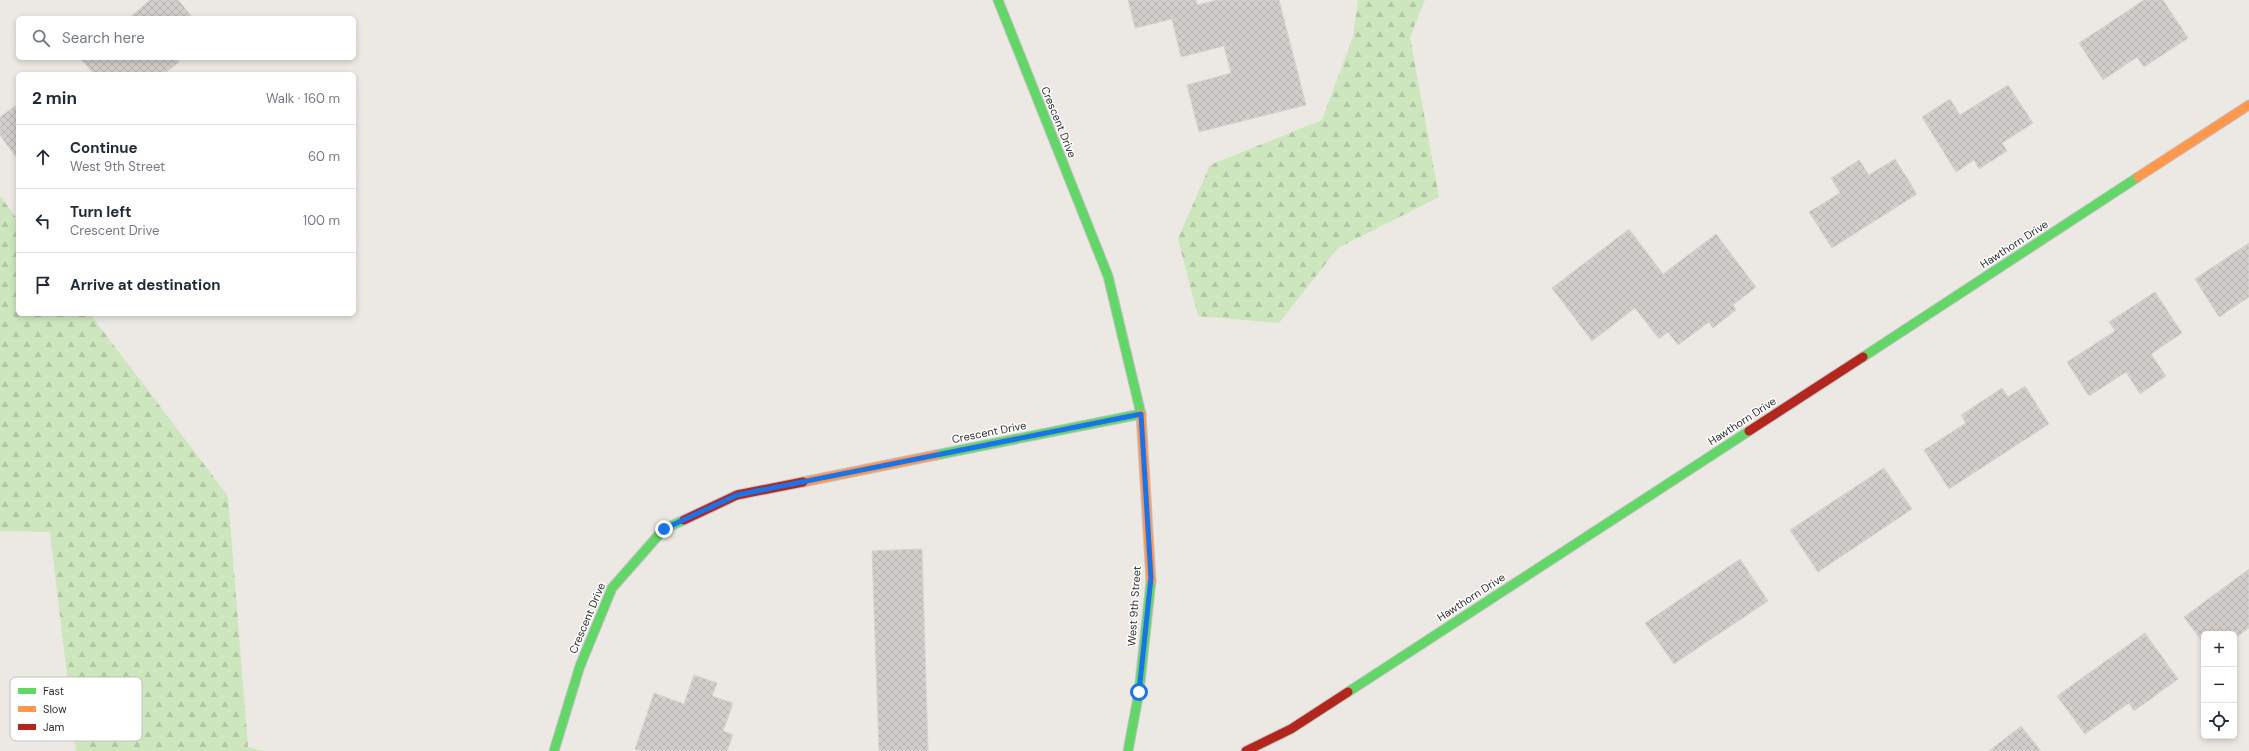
<!DOCTYPE html>
<html lang="en">
<head>
<meta charset="utf-8">
<style>
  body { margin:0; font-family:"DM Sans",sans-serif; background:#f6f6f7; color:#1f2937 }
  .controls { position:absolute; right:12px; bottom:12px; display:grid; overflow:hidden; border-radius:6px; box-shadow:0 2px 6px #0003 }
  .controls button { width:36px; height:36px; display:grid; place-items:center; padding:0; border:0; border-bottom:1px solid #e0e1e3; background:#fff; color:#1f2937; font:20px sans-serif }
  .stop { position:absolute; width:12px; height:12px; margin:-9px; border:3px solid #1a73e8; border-radius:50%; background:#fff }
  .stop.end { background:#1a73e8; border-color:#fff; box-shadow:0 1px 4px #0008 }
  .list { margin:0; padding:0; list-style:none }
  h2 { display:flex; justify-content:space-between; align-items:center; height:52px; margin:0; padding:0 16px; font-size:17px }
  h2 small { font-size:13px; font-weight:400; color:#747a83 }
  .list li { display:grid; grid-template-columns:26px 1fr auto; gap:12px; align-items:center; box-sizing:border-box; height:64px; padding:0 16px; border-top:1px solid #e0e1e3 }
  .list b { display:block; font-size:15px; white-space:nowrap }
  .list p { margin:0; font-size:13px; white-space:nowrap; color:#747a83 }
  .list em { font-size:13px; font-style:normal; color:#747a83 }
  .icon { flex:none; width:22px; height:22px; fill:none; stroke:currentColor; stroke-width:2; stroke-linecap:round; stroke-linejoin:round }
  .map { position:relative; flex:none; width:2249px; height:751px; overflow:hidden }
  .search { position:absolute; background:#fff; box-shadow:0 2px 6px #0003; left:16px; top:16px; width:340px; height:44px; display:flex; align-items:center; gap:10px; box-sizing:border-box; padding:0 14px; border-radius:6px; color:#747a83; font-size:15px }
  .panel { position:absolute; background:#fff; box-shadow:0 2px 6px #0003; left:16px; top:72px; width:340px; height:244px; border-radius:6px }
  .map>svg:first-child { display:block }
  .forest { fill:url(#forest-firs) }
  .building { fill:url(#building-cross-hatch); stroke:#d7d4d0 }
  .lines { fill:none; stroke-linecap:round; stroke-linejoin:round }
  .fast-casing { stroke:#c5c4c5; stroke-width:11 }
  .slow-casing { stroke:#c5c4c5; stroke-width:11 }
  .jam-casing { stroke:#c5c4c5; stroke-width:11 }
  .fast { stroke:#63d668; stroke-width:9 }
  .slow { stroke:#ff974d; stroke-width:9 }
  .jam { stroke:#b3261e; stroke-width:9 }
  .route { stroke:#1a73e8; stroke-width:5 }
  .labels { text-anchor:middle; stroke-width:3; stroke-linejoin:round; paint-order:stroke }
  .street-label { font-size:11px; fill:#2e2e2e; stroke:#fff }
  .key { fill:#fff; stroke:#c0c0c0; stroke-width:1 }
  .key-label { font-size:11px; fill:#2e2e2e }
</style>
</head>
<body>
<div class="map">
<svg width="2249" height="751" viewBox="0 0 2249 751">
  <defs>
    <pattern id="forest-firs" width="22" height="20" patternUnits="userSpaceOnUse"><rect width="22" height="20" fill="#cee6be"/><path d="M5 1l3.5 6h-7zM16 11l3.5 6h-7z" fill="#b1c6a4"/></pattern>
    <pattern id="building-cross-hatch" width="8" height="8" patternUnits="userSpaceOnUse"><rect width="8" height="8" fill="#d1cecb"/><path d="M0 0l8 8M0 8l8-8" fill="none" stroke="#b4b1af"/></pattern>
  </defs>
  <rect width="100%" height="100%" fill="#ece8e4"/>
  <!-- forest -->
  <g class="forest">
    <path d="M1358 0H1425L1410 37 1439 197 1338 248 1279 323 1198 316 1178 239 1210 165 1322 120 1353 37Z"/>
    <path d="M0 196 18 220V314H90L228 496 248 747 265 751H76L50 532 0 531Z"/>
  </g>
  <!-- building -->
  <g class="building">
    <path d="M150 0H178L193 18H129Z"/>
    <path d="M1128 0H1196L1197 5 1217 0H1279L1306 105 1199 132 1187 85 1231 73 1224 46 1181 57 1172 19 1135 28Z"/>
    <path d="M2144 0H2163L2188 38 2144 67 2137 57 2103 80 2079 43Z"/>
    <path d="M80 58H175L179 62 164 74H94Z"/>
    <path d="M2008 85 2033 123 2002 143 2007 151 1979 169 1974 160 1956 172 1922 117 1950 99 1960 115Z"/>
    <path d="M18 104V160L0 135V117Z"/>
    <path d="M1895 159 1917 194 1832 248 1809 212 1840 193 1831 178 1859 160 1869 175Z"/>
    <path d="M1629 229 1663 274 1716 234 1756 287 1733 305 1736 310 1713 328 1709 322 1678 345 1668 332 1659 339 1635 308 1592 341 1552 288Z"/>
    <path d="M2249 243V297L2219 317 2195 279Z"/>
    <path d="M2155 292 2182 333 2151 354 2166 376 2140 394 2126 372 2089 396 2067 362 2115 331 2109 322Z"/>
    <path d="M2025 386 2049 424 1949 489 1924 450 1966 423 1961 415 2002 388 2008 397Z"/>
    <path d="M1884 468 1912 509 1818 572 1790 530Z"/>
    <path d="M922 549 928 751H879L872 551Z"/>
    <path d="M1740 559 1768 601 1674 664 1645 623Z"/>
    <path d="M2249 569V628L2234 639V634H2204V644L2184 617Z"/>
    <path d="M2145 633 2178 679 2134 711 2129 703 2085 734 2057 696Z"/>
    <path d="M694 675 717 683 712 696 733 703 723 731 733 735 727 751H641L635 749 654 693 684 704Z"/>
    <path d="M2021 726 2041 751H1989Z"/>
  </g>
  <g class="lines">
    <defs>
      <g id="fast">
        <path d="M998 0 1108 276 1141 414"/>
        <path d="M1863 357 2138 177"/>
        <path d="M936 455 1141 414"/>
        <path d="M1348 692 1749 431"/>
        <path d="M554 751 580 666 612 588 664 529 684 520"/>
        <path d="M1128 751 1139 692 1151 581"/>
      </g>
      <g id="slow">
        <path d="M2138 177 2249 105"/>
        <path d="M1141 414 1151 581"/>
        <path d="M803 482 936 455"/>
      </g>
      <g id="jam">
        <path d="M1749 431 1863 357"/>
        <path d="M684 520 737 495 803 482"/>
        <path d="M1246 751 1291 729 1348 692"/>
      </g>
    </defs>
    <!-- fast casing -->
    <use href="#fast" class="fast-casing"/>
    <!-- slow casing -->
    <use href="#slow" class="slow-casing"/>
    <!-- jam casing -->
    <use href="#jam" class="jam-casing"/>
    <!-- fast -->
    <use href="#fast" class="fast"/>
    <!-- slow -->
    <use href="#slow" class="slow"/>
    <!-- jam -->
    <use href="#jam" class="jam"/>
  </g>
  <g class="lines">
    <!-- route -->
    <path class="route" d="M664 529 737 495 1141 414 1151 578 1139 692"/>
  </g>
  <g class="labels">
    <!-- street labels -->
    <g class="street-label">
      <text transform="translate(1059 122) rotate(68)" y="4">Crescent Drive</text>
      <text transform="translate(2014 244) rotate(-33)" y="4">Hawthorn Drive</text>
      <text transform="translate(1742 421) rotate(-33)" y="4">Hawthorn Drive</text>
      <text transform="translate(989 432) rotate(-11)" y="4">Crescent Drive</text>
      <text transform="translate(1471 597) rotate(-33)" y="4">Hawthorn Drive</text>
      <text transform="translate(1134 606) rotate(-86)" y="4">West 9th Street</text>
      <text transform="translate(587 618) rotate(-67)" y="4">Crescent Drive</text>
    </g>
  </g>
  <!-- legend -->
  <rect x="10" y="677" width="132" height="64" rx="6" class="key"/>
  <rect x="18" y="688" width="18" height="6" fill="#63d668"/>
  <rect x="18" y="706" width="18" height="6" fill="#ff974d"/>
  <rect x="18" y="724" width="18" height="6" fill="#b3261e"/>
  <g class="key-label">
    <text x="43" y="695">Fast</text>
    <text x="43" y="713">Slow</text>
    <text x="43" y="731">Jam</text>
  </g>
</svg>
<div class="controls">
<button>+</button>
<button>−</button>
<button><svg class="icon" aria-label="locate" viewBox="0 0 24 24"><circle cx="12" cy="12" r="6"/><path d="M12 2v4M12 18v4M2 12h4M18 12h4"/></svg></button>
</div>
<div class="stop" style="left:1139px;top:692px"></div>
<div class="stop end" style="left:664px;top:529px"></div>
<div class="search"><svg class="icon" aria-label="search" viewBox="0 0 24 24"><circle cx="10" cy="10" r="6"/><path d="M15 15l6 6"/></svg>Search here</div>
<section class="panel">
<h2>2 min<small>Walk · 160 m</small></h2>
<ul class="list">
<li><svg class="icon" aria-label="ahead" viewBox="0 0 24 24"><path d="M12 20V5M6 11l6-6 6 6"/></svg><div><b>Continue</b><p>West 9th Street</p></div><em>60 m</em></li>
<li><svg class="icon" aria-label="left" viewBox="0 0 24 24"><path d="M17 20v-9H6M10 6l-5 5 5 5"/></svg><div><b>Turn left</b><p>Crescent Drive</p></div><em>100 m</em></li>
<li><svg class="icon" aria-label="arrive" viewBox="0 0 24 24"><path d="M6 21V4h12l-3 4 3 4H6"/></svg><div><b>Arrive at destination</b></div></li>
</ul>
</section>
</div>
</body>
</html>
